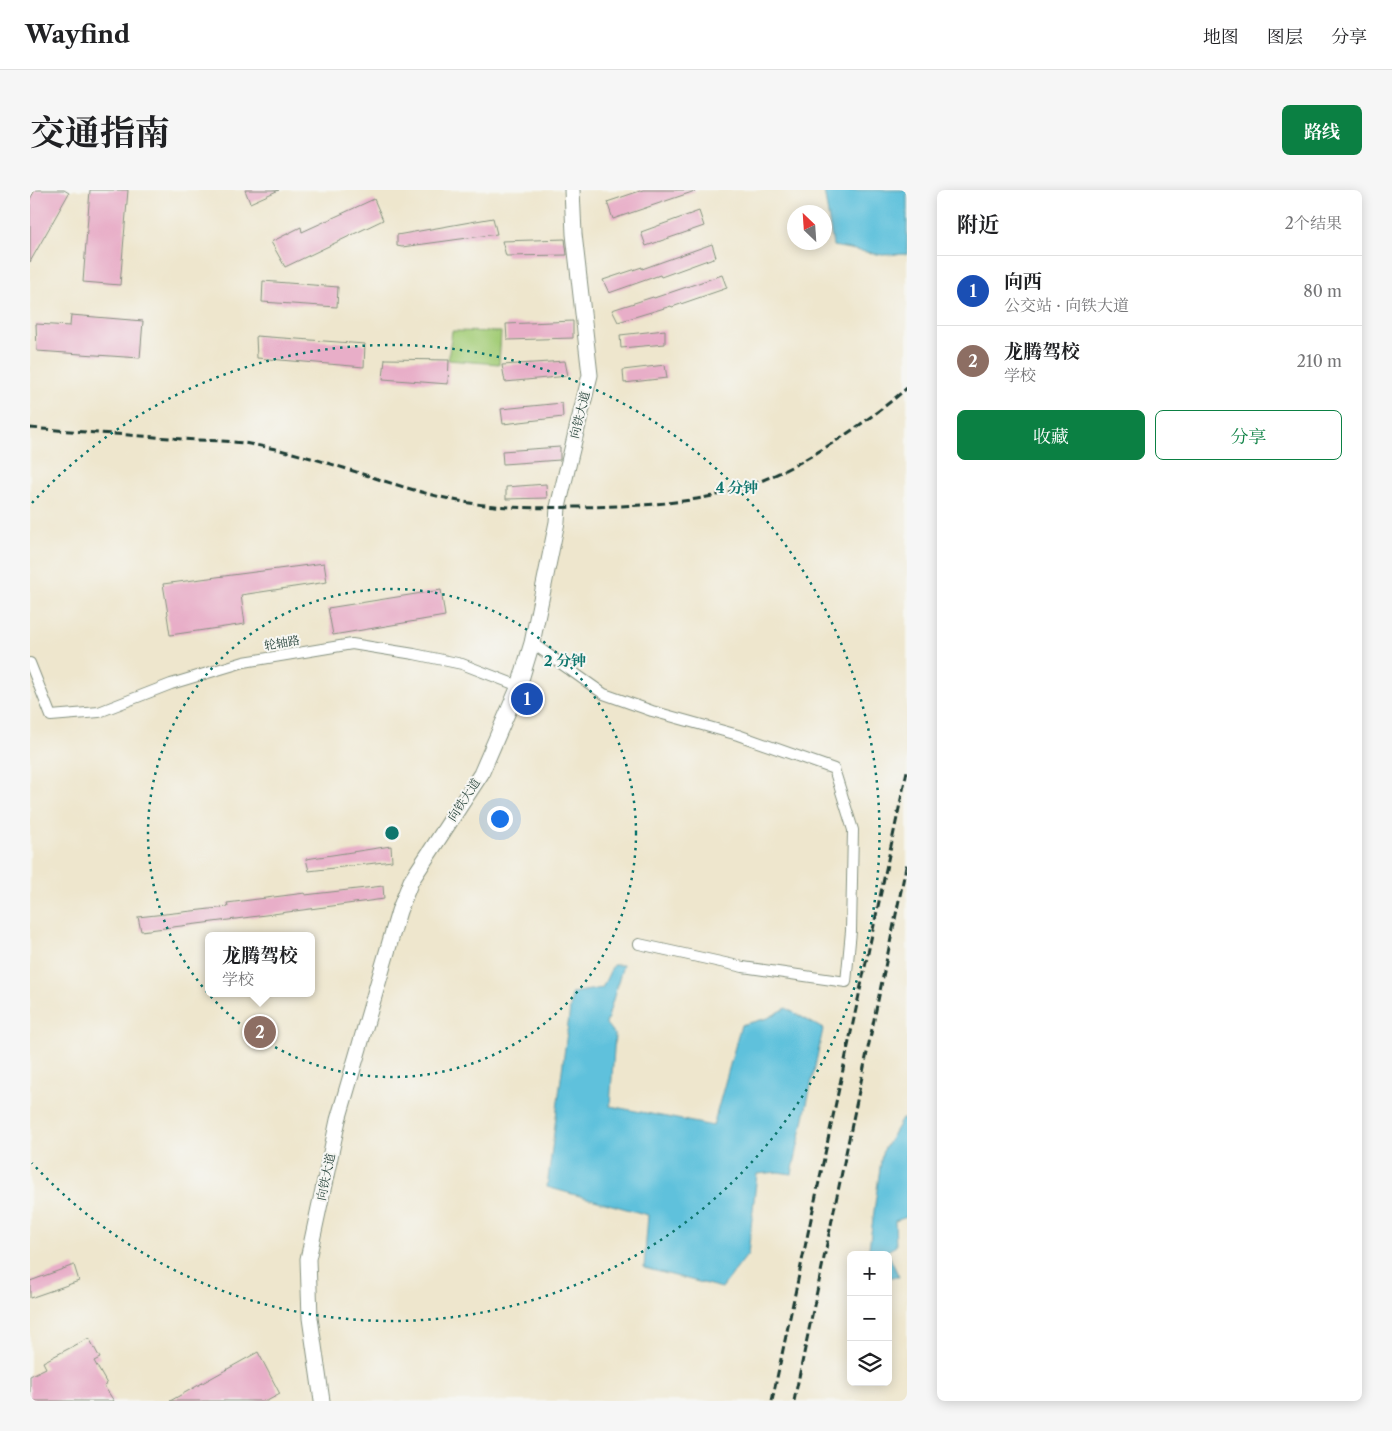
<!DOCTYPE html>
<html lang="zh">
<head>
<meta charset="utf-8">
<style>
  body { margin:0; font-family:"Libre Caslon Text","Noto Serif SC",serif; background:#f6f6f6; color:#202124 }
  .controls { position:absolute; right:15px; bottom:15px; display:grid; overflow:hidden; border-radius:8px; box-shadow:0 2px 12px #0003 }
  .controls button { width:45px; height:45px; display:grid; place-items:center; padding:0; border:0; border-bottom:1px solid #e0e0e0; background:#fff; color:#202124; font:25px sans-serif }
  .compass { position:absolute; left:757px; top:15px; width:45px; height:45px; border-radius:50%; background:#fff; box-shadow:0 2px 12px #0003; rotate:335deg }
  .you { position:absolute; left:469px; top:628px; width:18px; height:18px; margin:-12px; border:4px solid #fff; border-radius:50%; background:#1a73e8; box-shadow:0 0 0 8px #1a73e833 }
  .badge { display:grid; place-items:center; width:32px; height:32px; border-radius:50%; background:#0b8043; color:#fff; font-size:16px; font-weight:700 }
  .pin { position:absolute; translate:-50% -50%; border:2px solid #fff; box-shadow:0 1px 5px #0006 }
  .popup { position:absolute; left:175px; top:742px; width:110px; height:65px; box-sizing:border-box; display:grid; place-content:center; border-radius:8px; background:#fff; filter:drop-shadow(0 1px 4px #0005); font-size:16px; white-space:nowrap; color:#757577 }
  .popup b { font-size:19px; color:#202124 }
  .popup::after { content:''; position:absolute; left:50%; top:100%; margin-left:-10px; border:10px solid transparent; border-top-color:#fff }
  .list { margin:0; padding:0; list-style:none }
  h2 { display:flex; justify-content:space-between; align-items:center; height:65px; margin:0; padding:0 20px; font-size:21px }
  h2 small { font-size:16px; font-weight:400; color:#757577 }
  .list li { display:grid; grid-template-columns:32px 1fr auto; gap:15px; align-items:center; box-sizing:border-box; height:70px; padding:0 20px; border-top:1px solid #e0e0e0 }
  .list b { display:block; font-size:19px; white-space:nowrap }
  .list p { margin:0; font-size:16px; white-space:nowrap; color:#757577 }
  .list em { font-size:16px; font-style:normal; color:#757577 }
  .actions { display:flex; gap:10px; padding:15px 20px }
  .actions a { flex:1; padding:11px 0; border:1px solid #0b8043; border-radius:8px; text-align:center; font-size:18px; color:#0b8043 }
  .actions .main { background:#0b8043; color:#fff }
  .icon { flex:none; width:28px; height:28px; fill:none; stroke:currentColor; stroke-width:2; stroke-linecap:round; stroke-linejoin:round }
  .map { position:relative; flex:none; width:877px; height:1211px; overflow:hidden; border-radius:8px }
  header { display:flex; align-items:center; gap:30px; box-sizing:border-box; height:70px; padding:0 25px; background:#fff; border-bottom:1px solid #e0e0e0 }
  header strong { font-size:24px }
  nav { display:flex; gap:28px; margin-inline-start:auto; font-size:18px }
  .intro { display:flex; align-items:center; justify-content:space-between; box-sizing:border-box; height:120px; padding:0 30px }
  h1 { margin:0; font-size:35px }
  .button { padding:12px 22px; border-radius:8px; background:#0b8043; color:#fff; font-size:18px; font-weight:700 }
  main { display:flex; gap:30px; padding:0 30px }
  aside { flex:1; background:#fff; border-radius:8px; box-shadow:0 2px 12px #0003 }
  .map>svg:first-child { display:block }
  .green { fill:#a4cd78; stroke:#628556 }
  .water { fill:#5ec1dc; stroke:#3e7f88 }
  .building { fill:#e8aec8 }
  .lines { fill:none; stroke-linecap:round; stroke-linejoin:round }
  .street-casing { stroke:#869280; stroke-width:12 }
  .secondary-casing { stroke:#869280; stroke-width:17 }
  .street { stroke:#fff; stroke-width:10 }
  .secondary { stroke:#fff; stroke-width:15 }
  .rail { stroke:#1f3d34; stroke-width:3; stroke-dasharray:8 4; stroke-linecap:butt }
  .ring { fill:none; stroke:#0f766e; stroke-width:2.5; stroke-dasharray:2.5 5 }
  .labels { text-anchor:middle; stroke-width:4; stroke-linejoin:round; paint-order:stroke }
  .street-label { font-size:12px; fill:#1f3d34; stroke:#f6f6f2 }
  .centre { fill:#0f766e; stroke:#f6f6f2; stroke-width:2.5 }
  .ring-label { font-size:15px; text-anchor:middle; font-weight:bold; fill:#0f766e; stroke:#f6f6f2; stroke-width:4; stroke-linejoin:round; paint-order:stroke }
</style>
</head>
<body>
<header>
<strong>Wayfind</strong>
<nav><a>地图</a><a>图层</a><a>分享</a></nav>
</header>
<div class="intro"><h1>交通指南</h1><a class="button">路线</a></div>
<main>
<div class="map">
<svg width="877" height="1211" viewBox="0 0 877 1211">
  <rect width="100%" height="100%" fill="#f6f6f2"/>
  <filter id="ink" filterUnits="userSpaceOnUse"><feTurbulence type="fractalNoise" baseFrequency=".02" numOctaves="2"/><feDisplacementMap in="SourceGraphic" scale="10" xChannelSelector="R" yChannelSelector="G"/><feConvolveMatrix kernelMatrix="1 2 1 2 8 2 1 2 1" color-interpolation-filters="sRGB"/></filter>
  <filter id="wash" filterUnits="userSpaceOnUse"><feTurbulence type="fractalNoise" baseFrequency=".0096" numOctaves="4" result="noise"/><feDisplacementMap in="SourceGraphic" scale="20" xChannelSelector="R" yChannelSelector="G"/><feGaussianBlur stdDeviation="1.12" result="paint"/><feColorMatrix in="noise" values="0 0 0 0 0 0 0 0 0 0 0 0 0 0 0 0 0 1.4 0 .05"/><feComposite in="paint" operator="in"/></filter>
  <g filter="url(#wash)">
    <rect width="100%" height="100%" fill="#eee6cd"/>
    <!-- green -->
    <path class="green" d="M422 141 471 142 469 174 418 170Z"/>
    <!-- water -->
    <g class="water">
      <path d="M794 0H877V64L852 65 803 56Z"/>
      <path d="M583 775H593L576 834 585 845 580 916 683 936 711 835 738 828 756 818 793 839 762 984 748 982 727 984 718 1064 692 1098 614 1078 618 1025 517 997 542 803 572 798Z"/>
      <path d="M872 929H877V1027L865 1031 866 1056 857 1061 869 1087H858V1065H838L852 963Z"/>
    </g>
    <g id="blocks">
      <!-- building -->
      <g class="building">
        <path d="M5 0H34L39 3 0 72V9Z"/>
        <path d="M60 0H98L90 95 53 92Z"/>
        <path d="M215 0H249L220 13Z"/>
        <path d="M613 0H665V1L583 29 577 12Z"/>
        <path d="M344 9 353 30 255 77 241 52 271 37 272 42Z"/>
        <path d="M669 21 674 36 616 56 611 42Z"/>
        <path d="M463 28 467 44 372 57 367 56V45Z"/>
        <path d="M535 49 537 65 476 66 472 51Z"/>
        <path d="M682 54 686 67 631 87 630 85 579 103 573 90 612 77V79Z"/>
        <path d="M692 85 697 98 642 117 641 116 588 132 582 120 623 107 624 108Z"/>
        <path d="M233 91 308 97 307 117 232 112Z"/>
        <path d="M41 125 113 131 110 168 7 161 6 134 40 136Z"/>
        <path d="M543 131V148L477 150 476 134Z"/>
        <path d="M635 140V154L591 158 590 145Z"/>
        <path d="M226 146 335 154 334 177 227 168Z"/>
        <path d="M355 169 419 170 418 194 353 189Z"/>
        <path d="M535 171 538 186 475 192 472 175Z"/>
        <path d="M635 175 637 188 594 193 593 180Z"/>
        <path d="M532 213 533 227 473 234 471 219Z"/>
        <path d="M530 257V270L473 274 472 261Z"/>
        <path d="M516 294 517 308 476 309V297Z"/>
        <path d="M294 373 297 392 211 405 215 434 140 445 137 425 138 424 133 394Z"/>
        <path d="M411 400 415 426 303 445 298 418Z"/>
        <path d="M361 656 362 671 279 681 276 669Z"/>
        <path d="M353 696 354 709 191 731 111 741 108 727 198 717 197 713 275 703V705Z"/>
        <path d="M44 1075 49 1091 0 1108V1091Z"/>
        <path d="M59 1148 70 1168 64 1171 77 1194 74 1196 84 1211H0V1186L16 1178 13 1172Z"/>
        <path d="M228 1162 250 1204 237 1211H140Z"/>
      </g>
    </g>
  </g>
  <g filter="url(#ink)">
    <use href="#blocks" fill-opacity="0" stroke="#869280" stroke-width="1"/>
    <g class="lines">
      <defs>
        <g id="street">
          <path d="M502 453 574 504 622 521 708 545 804 579 823 640 821 741 816 792 713 777 609 754"/>
          <path d="M0 473 21 526 69 522 141 494 214 472 322 454 384 464 432 474 489 496"/>
        </g>
        <path id="secondary" d="M292 1211 280 1128 278 1069 308 930 369 721 381 691 451 584 489 496 502 453 527 332 528 317 560 185 544 44 542 0"/>
      </defs>
      <!-- street casing -->
      <use href="#street" class="street-casing"/>
      <!-- secondary casing -->
      <use href="#secondary" class="secondary-casing"/>
      <!-- street -->
      <use href="#street" class="street"/>
      <!-- secondary -->
      <use href="#secondary" class="secondary"/>
      <!-- rail -->
      <g class="rail">
        <path d="M0 238C51 242 101 245 152 249 176 251 201 250 225 255 295 267 359 297 429 311 468 319 509 318 548 317 603 316 660 315 712 298 767 280 833 236 877 198"/>
        <path d="M742 1211 877 581"/>
        <path d="M764 1211 877 672"/>
      </g>
    </g>
  </g>
  <!-- distance rings -->
  <g class="ring">
    <circle cx="362" cy="643" r="244"/>
    <path d="M2 313A488 488 0 1 1 2 973"/>
  </g>
  <g class="labels">
    <!-- street labels -->
    <g class="street-label">
      <text transform="translate(550 225) rotate(-76)" y="4">向铁大道</text>
      <text transform="translate(252 453) rotate(-10)" y="4">轮轴路</text>
      <text transform="translate(434 610) rotate(-57)" y="4">向铁大道</text>
      <text transform="translate(296 987) rotate(-78)" y="4">向铁大道</text>
    </g>
  </g>
  <circle cx="362" cy="643" r="8" class="centre"/>
  <g class="ring-label">
    <text x="707" y="303">4 分钟</text>
    <text x="535" y="476">2 分钟</text>
  </g>
</svg>
<div class="controls">
<button>+</button>
<button>−</button>
<button><svg class="icon" aria-label="layers" viewBox="0 0 24 24"><path d="M12 4l9 5-9 5-9-5zM3 14l9 5 9-5"/></svg></button>
</div>
<svg class="compass" viewBox="-18 -18 36 36"><path d="M0-13l5 13h-10z" fill="#e53935"/><path d="M0 13l5-13h-10z" fill="#757577"/></svg>
<div class="you"></div>
<div class="pin badge" style="left:497px;top:509px;background:#1a4fb4">1</div>
<div class="pin badge" style="left:230px;top:842px;background:#8d6e63">2</div>
<div class="popup"><b>龙腾驾校</b>学校</div>
</div>
<aside>
<h2>附近<small>2个结果</small></h2>
<ul class="list">
<li><span class="badge" style="background:#1a4fb4">1</span><div><b>向西</b><p>公交站 · 向铁大道</p></div><em>80 m</em></li>
<li><span class="badge" style="background:#8d6e63">2</span><div><b>龙腾驾校</b><p>学校</p></div><em>210 m</em></li>
</ul>
<div class="actions"><a class="main">收藏</a><a>分享</a></div>
</aside>
</main>
</body>
</html>
